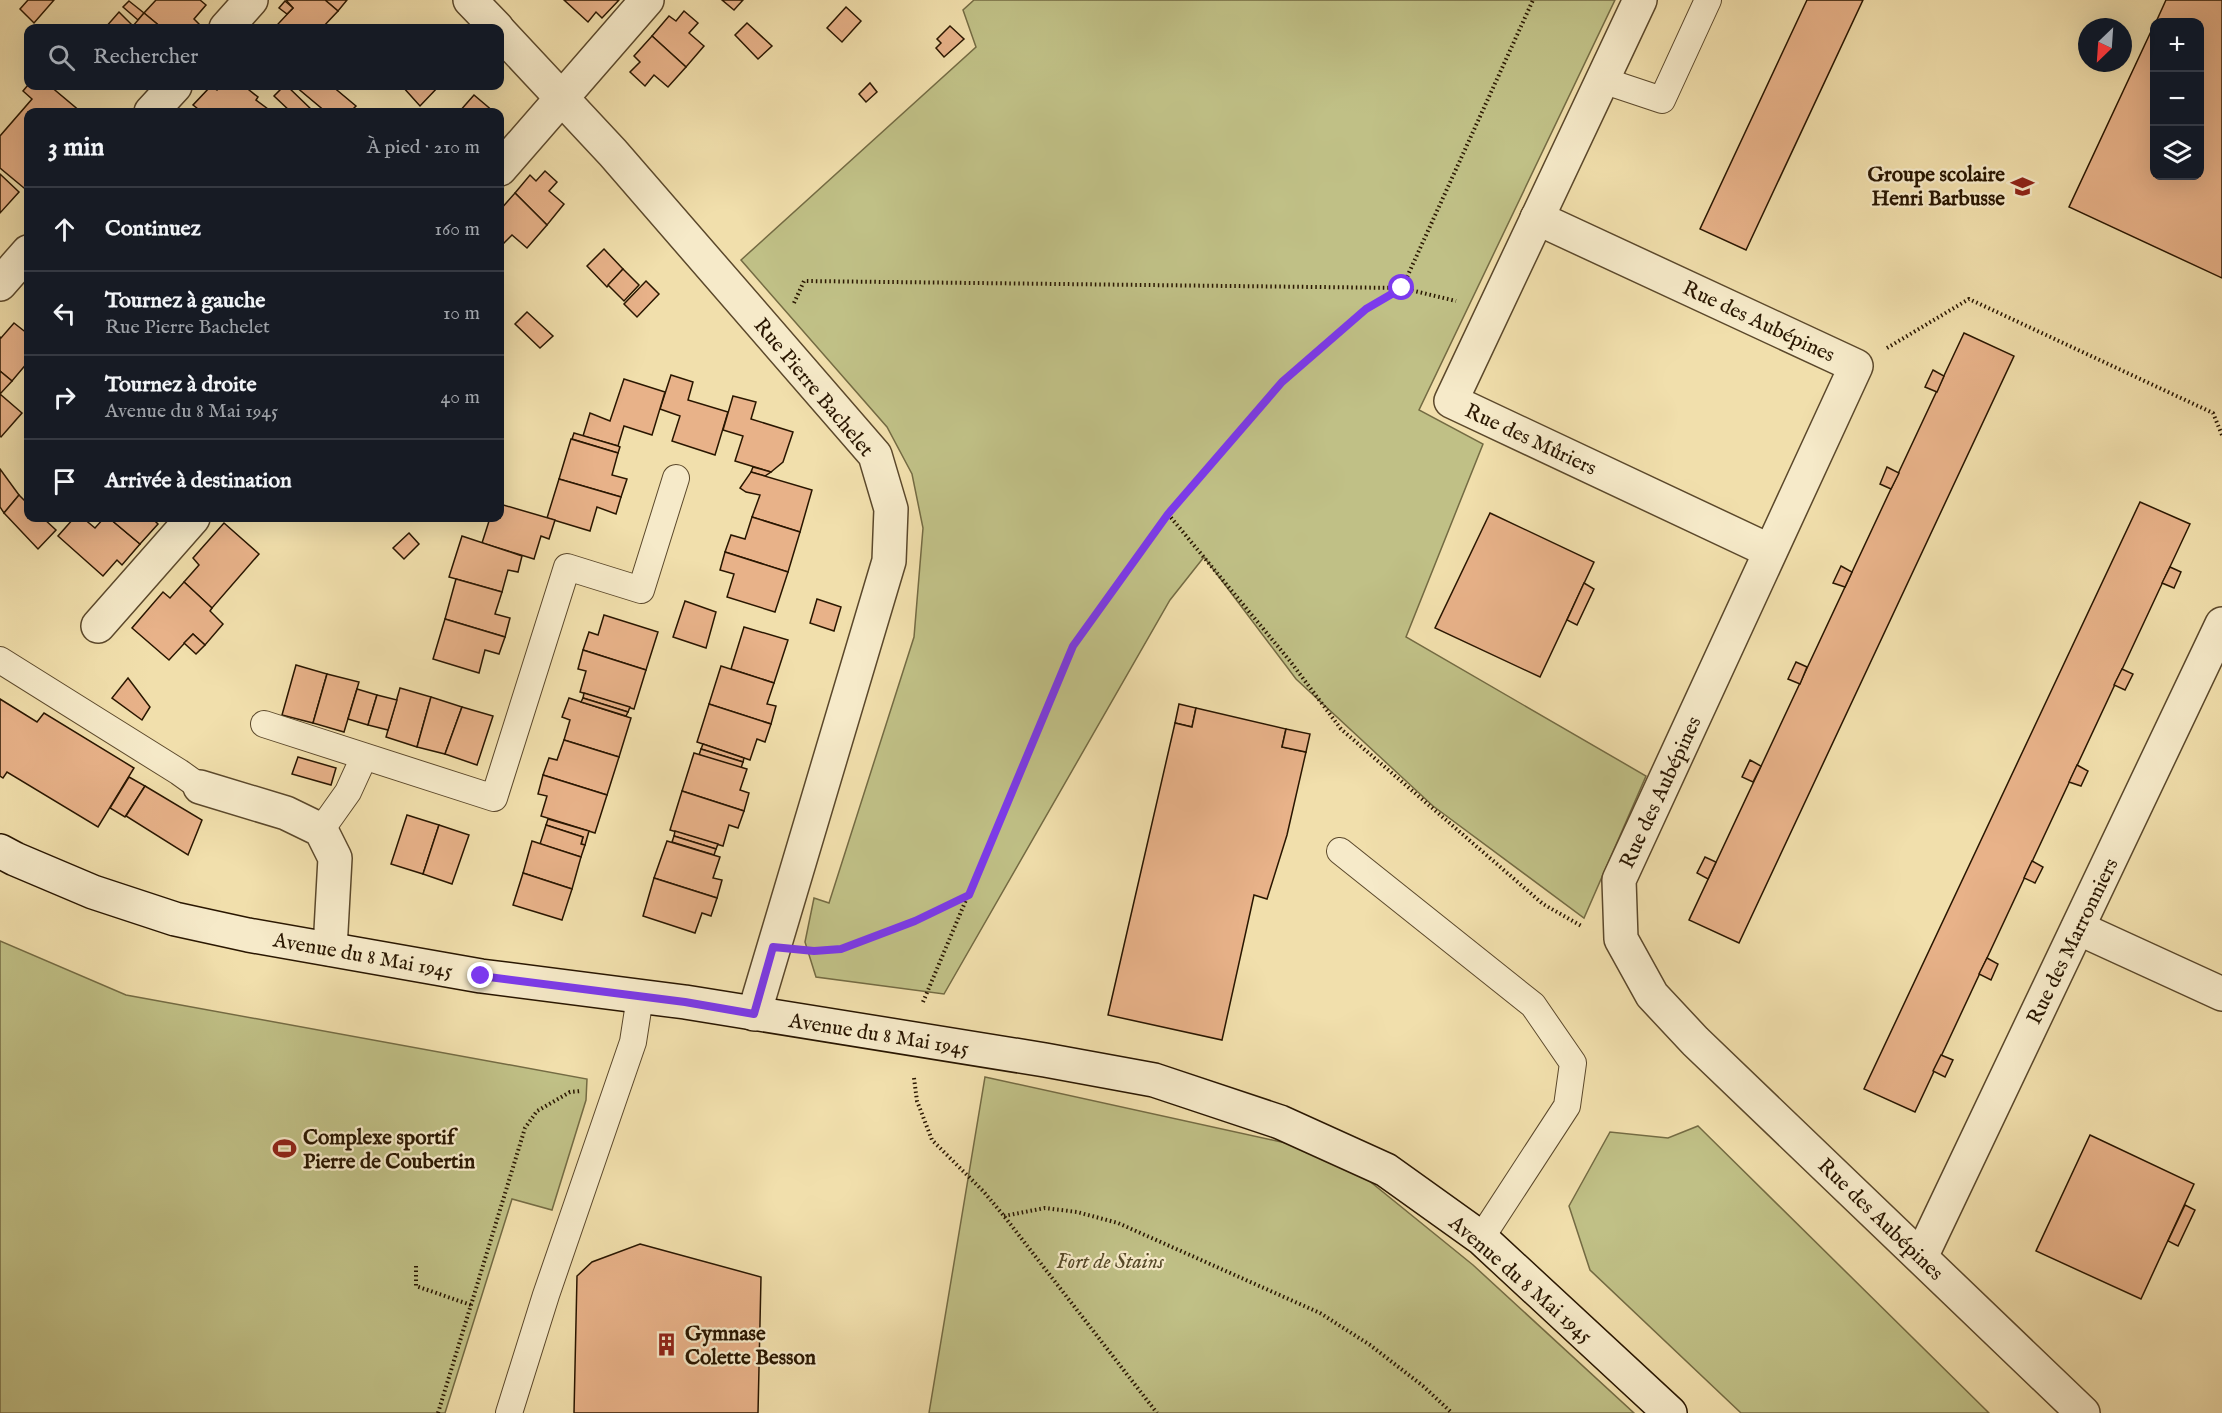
<!DOCTYPE html>
<html lang="fr">
<head>
<meta charset="utf-8">
<style>
  body { margin:0; font-family:"IM FELL English",serif; background:#242831; color:#f1f3f6 }
  .controls { position:absolute; right:18px; top:18px; display:grid; overflow:hidden; border-radius:12px; box-shadow:0 6px 24px #0002 }
  .controls button { width:54px; height:54px; display:grid; place-items:center; padding:0; border:0; border-bottom:2px solid #363941; background:#171b24; color:#f1f3f6; font:30px sans-serif }
  .compass { position:absolute; left:2078px; top:18px; width:54px; height:54px; border-radius:50%; background:#171b24; box-shadow:0 6px 24px #0002; rotate:205deg }
  .stop { position:absolute; width:18px; height:18px; margin:-14px; border:4px solid #7c3aed; border-radius:50%; background:#fff }
  .stop.end { background:#7c3aed; border-color:#fff; box-shadow:0 2px 6px #0008 }
  .list { margin:0; padding:0; list-style:none }
  h2 { display:flex; justify-content:space-between; align-items:center; height:78px; margin:0; padding:0 24px; font-size:26px }
  h2 small { font-size:20px; font-weight:400; color:#9ea1a6 }
  .list li { display:grid; grid-template-columns:39px 1fr auto; gap:18px; align-items:center; box-sizing:border-box; height:84px; padding:0 24px; border-top:2px solid #363941 }
  .list b { display:block; font-size:22px; white-space:nowrap }
  .list p { margin:0; font-size:20px; white-space:nowrap; color:#9ea1a6 }
  .list em { font-size:20px; font-style:normal; color:#9ea1a6 }
  .icon { flex:none; width:33px; height:33px; fill:none; stroke:currentColor; stroke-width:2; stroke-linecap:round; stroke-linejoin:round }
  .map { position:relative; flex:none; width:2222px; height:1413px; overflow:hidden }
  .search { position:absolute; background:#171b24; box-shadow:0 6px 24px #0002; left:24px; top:24px; width:480px; height:66px; display:flex; align-items:center; gap:15px; box-sizing:border-box; padding:0 21px; border-radius:12px; color:#9ea1a6; font-size:22px }
  .panel { position:absolute; background:#171b24; box-shadow:0 6px 24px #0002; left:24px; top:108px; width:480px; height:414px; border-radius:12px }
  .map>svg:first-child { display:block }
  .green { fill:#c0c086; stroke:#746b43; stroke-width:1.5 }
  .building { fill:#e8b289; stroke:#291600; stroke-width:1.5 }
  .lines { fill:none; stroke-linecap:round; stroke-linejoin:round }
  .lane-casing { stroke:#5b482b; stroke-width:28 }
  .street-casing { stroke:#5b482b; stroke-width:36 }
  .secondary-casing { stroke:#291600; stroke-width:36 }
  .path { stroke:#291600; stroke-width:4; stroke-dasharray:1.5 3; stroke-linecap:butt }
  .lane { stroke:#f6eac9; stroke-width:26 }
  .street { stroke:#f6eac9; stroke-width:33 }
  .secondary { stroke:#f6eac9; stroke-width:33 }
  .route { stroke:#7c3aed; stroke-width:8 }
  .labels { text-anchor:middle; stroke-width:4.5; stroke-linejoin:round; paint-order:stroke }
  .poi-label { font-size:21px; font-weight:bold; fill:#291600; stroke:#f6eac9; text-anchor:start }
  .street-label { font-size:21px; fill:#291600; stroke:#f6eac9 }
  .park-label { font-size:21px; font-style:italic; fill:#564928; stroke:#f6eac9 }
</style>
</head>
<body>
<div class="map">
<svg width="2222" height="1413" viewBox="0 0 2222 1413">
  <rect width="100%" height="100%" fill="#f1dfac"/>
  <filter id="stains"><feTurbulence type="fractalNoise" baseFrequency=".00333" numOctaves="4"/><feColorMatrix values="0 0 0 0 .2 0 0 0 0 .09 0 0 0 0 .02 0 0 0 .5 -.17"/></filter>
  <radialGradient id="worn" r=".72"><stop offset=".6" stop-color="#630" stop-opacity="0"/><stop offset="1" stop-color="#630" stop-opacity=".3"/></radialGradient>
  <!-- green -->
  <g class="green">
    <path d="M974 0H1615L1419 410 1483 444 1406 637 1646 776 1584 918 1433 806 1296 679 1204 557 1170 600 944 994 816 977 805 942 814 898 829 903 914 637 923 528 912 474 887 427 741 260 976 47 963 10Z"/>
    <path d="M0 941 126 995 587 1079 586 1100 552 1210 512 1199 445 1413H0Z"/>
    <path d="M985 1077 1336 1154 1473 1265 1634 1413H929Z"/>
    <path d="M1698 1126 1989 1413H1741L1590 1270 1569 1206 1610 1132 1668 1138Z"/>
  </g>
  <!-- building -->
  <g class="building">
    <path d="M28 0H54L34 23 20 9Z"/>
    <path d="M156 0H200L206 5 194 19 199 24 195 28H162L144 13Z"/>
    <path d="M325 0H347L338 11Z"/>
    <path d="M325 0 338 11 322 28H284L278 24 293 8 286 0Z"/>
    <path d="M564 0H619L602 18 596 12 588 22Z"/>
    <path d="M722 0H743L734 10Z"/>
    <path d="M1807 0H1863L1746 250 1700 229Z"/>
    <path d="M2166 0H2222V278L2069 207 2154 25V176H2200V22H2156Z"/>
    <path d="M129 1 144 13 138 20 123 7Z"/>
    <path d="M285 1 293 8 287 14 279 8Z"/>
    <path d="M846 7 861 21 842 42 827 28Z"/>
    <path d="M684 11 698 23 689 33 704 46 686 67 652 36 669 16 676 21Z"/>
    <path d="M119 12 133 26 144 13 162 28H105Z"/>
    <path d="M747 23 772 46 758 59 735 35Z"/>
    <path d="M950 26 964 39 944 57 936 48 941 43 937 39Z"/>
    <path d="M652 36 686 67 668 87 654 75 645 86 630 72 640 62 634 56Z"/>
    <path d="M870 83 877 92 866 102 859 94Z"/>
    <path d="M28 85 50 86 81 112H28V182L24 188 0 168V136L32 99 23 91Z"/>
    <path d="M211 86 217 90 221 86H244L258 97 256 100 272 112H202L193 105Z"/>
    <path d="M284 86H287L314 112H291L274 96Z"/>
    <path d="M295 86H332L356 106 350 112H326Z"/>
    <path d="M402 86H439L420 106Z"/>
    <path d="M474 95 494 112H459Z"/>
    <path d="M545 171 557 182 549 191 564 204 547 225 515 193 530 175 536 181Z"/>
    <path d="M0 174 19 192 0 213Z"/>
    <path d="M515 193 547 225 527 248 512 235 504 243 500 239V225L502 222 500 221V210Z"/>
    <path d="M604 249 623 269 607 287 587 266Z"/>
    <path d="M623 269 639 285 624 301 608 285Z"/>
    <path d="M646 281 659 294 637 317 624 304Z"/>
    <path d="M527 312 553 336 540 348 515 324Z"/>
    <path d="M14 323 28 334V362L12 381 0 371V337L1 338Z"/>
    <path d="M1964 333 2014 356 1739 943 1689 920Z"/>
    <path d="M1933 370 1944 376 1937 392 1925 387Z"/>
    <path d="M0 371 12 381 0 394 22 413 1 437 0 436Z"/>
    <path d="M671 375 693 382 688 400 728 412 715 455 672 441 680 416 660 409Z"/>
    <path d="M624 379 665 392 652 435 624 426 618 446 583 436 590 413 610 421Z"/>
    <path d="M733 396 756 402 751 419 793 432 783 462 771 472 735 461 743 436 723 430Z"/>
    <path d="M574 433 618 446 620 447 618 453 572 439Z"/>
    <path d="M571 439 618 453 612 475 627 479 621 497 559 479Z"/>
    <path d="M753 467 771 472 765 476 751 472Z"/>
    <path d="M1887 467 1899 473 1891 489 1880 484Z"/>
    <path d="M0 469 19 495 4 513 0 507Z"/>
    <path d="M751 472 812 490 800 532 752 517 760 495 746 492 740 488Z"/>
    <path d="M559 479 621 497 616 514 597 507 590 531 547 518Z"/>
    <path d="M19 495 28 504V518H43L56 530 38 549 4 513Z"/>
    <path d="M2140 502 2190 524 1915 1112 1864 1089Z"/>
    <path d="M500 504 555 520 549 539 541 536 534 559 482 543 490 518H500Z"/>
    <path d="M1490 513 1594 562 1540 677 1435 628Z"/>
    <path d="M752 517 800 532 788 572 725 552 731 535 745 539Z"/>
    <path d="M74 518H83L95 528 104 518H109L140 544 122 565 117 560 103 576 58 536Z"/>
    <path d="M109 518H154L153 519 158 524 140 544Z"/>
    <path d="M224 523 259 554 212 608 184 582 199 565 193 558Z"/>
    <path d="M409 533 419 544 404 559 393 548Z"/>
    <path d="M462 536 522 556 518 572 508 570 502 592 449 577Z"/>
    <path d="M725 552 788 572 775 612 727 597 734 574 720 570Z"/>
    <path d="M1841 566 1852 572 1845 587 1833 583Z"/>
    <path d="M2170 567 2181 572 2174 588 2162 583Z"/>
    <path d="M456 579 502 592 495 614 510 618 505 637 445 619Z"/>
    <path d="M184 582 212 608 210 611 223 624 205 645 193 634 169 660 132 628 163 592 170 598Z"/>
    <path d="M1584 583 1594 589 1577 625 1567 620Z"/>
    <path d="M817 599 841 607 834 631 810 623Z"/>
    <path d="M685 601 716 612 706 648 673 637Z"/>
    <path d="M604 615 658 632 646 670 583 650 589 632 598 635Z"/>
    <path d="M445 619 505 637 499 654 485 650 479 673 433 659Z"/>
    <path d="M744 627 788 640 774 683 731 669Z"/>
    <path d="M193 634 205 645 196 654 184 643Z"/>
    <path d="M583 650 646 670 634 709 580 692 586 671 578 669Z"/>
    <path d="M1796 662 1807 667 1800 684 1788 679Z"/>
    <path d="M296 665 327 674 313 723 282 715Z"/>
    <path d="M721 666 774 683 767 704 776 706 771 724 709 704Z"/>
    <path d="M2122 669 2133 674 2125 690 2114 685Z"/>
    <path d="M327 674 359 682 344 732 313 723Z"/>
    <path d="M128 678 150 707 142 720 112 698Z"/>
    <path d="M400 688 431 697 417 747 386 737Z"/>
    <path d="M357 689 377 695 368 725 348 719Z"/>
    <path d="M584 693 630 707 628 712 583 698Z"/>
    <path d="M377 695 397 700 388 730 368 725Z"/>
    <path d="M431 697 462 707 445 754 417 747Z"/>
    <path d="M569 698 631 718 619 757 564 740 570 720 562 717Z"/>
    <path d="M583 698 628 712 626 716 581 702Z"/>
    <path d="M0 699 37 722 44 713 134 768 98 827 7 772 3 778 0 776Z"/>
    <path d="M709 704 771 724 765 742 757 739 750 760 697 742Z"/>
    <path d="M1179 704 1196 708 1192 727 1175 723Z"/>
    <path d="M462 707 493 716 477 765 445 754Z"/>
    <path d="M1196 708 1286 729 1282 747 1306 752 1287 835 1267 899 1254 895 1222 1040 1108 1015 1175 723 1192 727Z"/>
    <path d="M1286 729 1310 734 1306 752 1282 747Z"/>
    <path d="M564 740 619 757 607 795 543 775 549 758 557 760Z"/>
    <path d="M703 744 744 758 743 762 701 749Z"/>
    <path d="M701 749 743 762 741 768 699 755Z"/>
    <path d="M694 753 747 769 740 790 749 793 744 811 682 791Z"/>
    <path d="M298 757 336 768 331 785 292 774Z"/>
    <path d="M1750 760 1761 766 1753 782 1742 777Z"/>
    <path d="M2077 765 2088 771 2081 786 2069 782Z"/>
    <path d="M543 775 607 795 595 833 541 816 547 796 538 794Z"/>
    <path d="M129 777 145 786 125 817 110 808Z"/>
    <path d="M145 786 202 820 188 855 126 816Z"/>
    <path d="M682 791 744 811 738 828 729 825 723 846 670 830Z"/>
    <path d="M407 815 439 825 423 874 391 864Z"/>
    <path d="M548 819 589 831 585 845 581 844 583 837 546 825Z"/>
    <path d="M439 825 469 835 452 884 423 874Z"/>
    <path d="M546 825 583 837 581 844 585 845 581 857 540 844Z"/>
    <path d="M675 831 718 844 716 849 674 836Z"/>
    <path d="M674 836 716 849 714 855 672 842Z"/>
    <path d="M532 841 581 857 572 889 523 873Z"/>
    <path d="M667 841 720 857 713 878 722 880 717 898 654 878Z"/>
    <path d="M1705 857 1716 862 1708 879 1697 873Z"/>
    <path d="M2032 861 2043 867 2035 883 2024 878Z"/>
    <path d="M523 873 572 889 562 920 513 905Z"/>
    <path d="M654 878 717 898 711 916 702 913 695 933 643 916Z"/>
    <path d="M1987 958 1998 964 1991 980 1979 974Z"/>
    <path d="M1941 1055 1953 1060 1945 1077 1933 1071Z"/>
    <path d="M2090 1135 2194 1184 2141 1299 2036 1251Z"/>
    <path d="M2185 1205 2195 1210 2178 1246 2168 1241Z"/>
    <path d="M640 1244 761 1277 758 1413H574L577 1276 592 1262Z"/>
  </g>
  <g class="lines">
    <defs>
      <g id="lane">
        <path d="M1602 80 1662 100 1708 0"/>
        <path d="M0 660 179 772 200 787"/>
        <path d="M264 724 494 798 567 567 641 590 676 478"/>
        <path d="M321 830 348 792 364 757"/>
        <path d="M1340 851 1533 1005 1573 1063 1567 1106 1481 1238"/>
        <path d="M509 1413 546 1295 633 1042 640 997"/>
      </g>
      <g id="street">
        <path d="M470 0 497 28"/>
        <path d="M1640 0 1451 401 1770 551"/>
        <path d="M226 28 251 0"/>
        <path d="M500 32 613 153 875 455 891 509 889 561 754 1014"/>
        <path d="M151 112 175 86"/>
        <path d="M500 169 647 0"/>
        <path d="M1537 218 1856 366 1619 880 1621 939 1652 995 1695 1041 2083 1413"/>
        <path d="M0 284 28 252"/>
        <path d="M98 626 193 518"/>
        <path d="M200 787 286 813 321 830 335 858 330 949"/>
        <path d="M2078 928 2222 994"/>
        <path d="M1921 1257 2222 624"/>
      </g>
      <path id="secondary" d="M0 851 15 859 93 892 175 919 248 935 481 976 685 1002 1045 1060 1154 1080 1280 1122 1386 1170 1481 1238 1670 1413"/>
    </defs>
    <!-- lane casing -->
    <use href="#lane" class="lane-casing"/>
    <!-- street casing -->
    <use href="#street" class="street-casing"/>
    <!-- secondary casing -->
    <use href="#secondary" class="secondary-casing"/>
    <!-- path -->
    <g class="path">
      <path d="M794 303 804 281 1402 288 1533 0"/>
      <path d="M1887 348 1969 299 2213 413 2222 435"/>
      <path d="M1168 514 1283 382 1366 309 1402 288 1456 301"/>
      <path d="M813 951 841 949 915 921 968 895"/>
      <path d="M923 1002 1073 646 1168 514 1290 661 1341 729 1543 904 1583 927"/>
      <path d="M914 1078 917 1101 932 1140 984 1192 1004 1216 1157 1413"/>
      <path d="M1004 1216 1045 1208 1077 1212 1118 1223 1320 1313 1370 1345 1423 1386 1452 1413"/>
      <path d="M416 1266V1286L471 1305"/>
      <path d="M438 1413 525 1128 537 1111 570 1092 581 1091"/>
    </g>
    <!-- lane -->
    <use href="#lane" class="lane"/>
    <!-- street -->
    <use href="#street" class="street"/>
    <!-- secondary -->
    <use href="#secondary" class="secondary"/>
  </g>
  <g class="lines">
    <!-- route -->
    <path class="route" d="M481 976 685 1002 754 1014 773 947 814 951 841 949 915 921 969 895 1073 646 1168 514 1282 382 1366 309 1402 288"/>
  </g>
  <!-- icons -->
  <defs>
    <symbol id="school-bare" viewBox="-9 -9 18 18"><path d="M0-5L7-2L0 1L-7-2ZM-4 1L0 2.5L4 1V4Q0 6-4 4Z" fill="#8f2418" stroke="#f6eac9" stroke-width="2.5" paint-order="stroke"/></symbol>
    <symbol id="stadium-bare" viewBox="-9 -9 18 18"><path d="M0-5a6.5 5 0 1 0 0 10a6.5 5 0 1 0 0-10ZM-3.5-1.8h7v3.6h-7Z" fill="#8f2418" stroke="#f6eac9" stroke-width="2.5" paint-order="stroke"/></symbol>
    <symbol id="building-bare" viewBox="-9 -9 18 18"><path d="M-4-6H4V6H1V3H-1V6H-4ZM-2.5-4.3h1.7v1.8h-1.7ZM.8-4.3h1.7v1.8H.8ZM-2.5-1h1.7V.8h-1.7ZM.8-1h1.7V.8H.8Z" fill="#8f2418" stroke="#f6eac9" stroke-width="2.5" paint-order="stroke"/></symbol>
  </defs>
  <g fill-rule="evenodd">
    <use href="#school-bare" x="2006" y="170" width="33" height="33"/>
    <use href="#stadium-bare" x="268" y="1132" width="33" height="33"/>
    <use href="#building-bare" x="650" y="1328" width="33" height="33"/>
  </g>
  <g class="labels">
    <!-- poi labels -->
    <g class="poi-label">
      <text x="2005" y="181" text-anchor="end">Groupe scolaire<tspan x="2005" dy="24">Henri Barbusse</tspan></text>
      <text x="303" y="1144">Complexe sportif<tspan x="303" dy="24">Pierre de Coubertin</tspan></text>
      <text x="685" y="1340">Gymnase<tspan x="685" dy="24">Colette Besson</tspan></text>
    </g>
    <!-- street labels -->
    <g class="street-label">
      <text transform="translate(1759 321) rotate(25)" y="7">Rue des Aubépines</text>
      <text transform="translate(814 387) rotate(50)" y="7">Rue Pierre Bachelet</text>
      <text transform="translate(1531 439) rotate(25)" y="7">Rue des Mûriers</text>
      <text transform="translate(1660 792) rotate(-65)" y="7">Rue des Aubépines</text>
      <text transform="translate(2072 941) rotate(-64)" y="7">Rue des Marronniers</text>
      <text transform="translate(363 955) rotate(10)" y="7">Avenue du 8 Mai 1945</text>
      <text transform="translate(879 1034) rotate(9)" y="7">Avenue du 8 Mai 1945</text>
      <text transform="translate(1881 1219) rotate(44)" y="7">Rue des Aubépines</text>
      <text transform="translate(1521 1279) rotate(41)" y="7">Avenue du 8 Mai 1945</text>
    </g>
    <!-- park labels -->
    <g class="park-label">
      <text x="1110" y="1268">Fort de Stains</text>
    </g>
  </g>
  <rect width="100%" height="100%" filter="url(#stains)"/>
  <rect width="100%" height="100%" fill="url(#worn)"/>
</svg>
<div class="controls">
<button>+</button>
<button>−</button>
<button><svg class="icon" aria-label="layers" viewBox="0 0 24 24"><path d="M12 4l9 5-9 5-9-5zM3 14l9 5 9-5"/></svg></button>
</div>
<svg class="compass" viewBox="-18 -18 36 36"><path d="M0-13l5 13h-10z" fill="#e53935"/><path d="M0 13l5-13h-10z" fill="#9ea1a6"/></svg>
<div class="stop" style="left:1402px;top:288px"></div>
<div class="stop end" style="left:481px;top:976px"></div>
<div class="search"><svg class="icon" aria-label="search" viewBox="0 0 24 24"><circle cx="10" cy="10" r="6"/><path d="M15 15l6 6"/></svg>Rechercher</div>
<section class="panel">
<h2>3 min<small>À pied · 210 m</small></h2>
<ul class="list">
<li><svg class="icon" aria-label="ahead" viewBox="0 0 24 24"><path d="M12 20V5M6 11l6-6 6 6"/></svg><div><b>Continuez</b></div><em>160 m</em></li>
<li><svg class="icon" aria-label="left" viewBox="0 0 24 24"><path d="M17 20v-9H6M10 6l-5 5 5 5"/></svg><div><b>Tournez à gauche</b><p>Rue Pierre Bachelet</p></div><em>10 m</em></li>
<li><svg class="icon" aria-label="right" viewBox="0 0 24 24"><path d="M7 20v-9h11M14 6l5 5-5 5"/></svg><div><b>Tournez à droite</b><p>Avenue du 8 Mai 1945</p></div><em>40 m</em></li>
<li><svg class="icon" aria-label="arrive" viewBox="0 0 24 24"><path d="M6 21V4h12l-3 4 3 4H6"/></svg><div><b>Arrivée à destination</b></div></li>
</ul>
</section>
</div>
</body>
</html>
